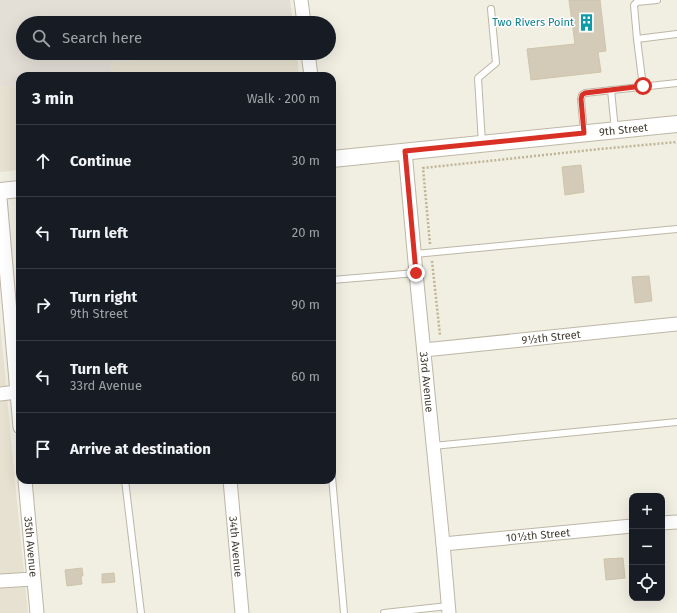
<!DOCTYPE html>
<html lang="en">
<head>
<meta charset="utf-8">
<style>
  body { margin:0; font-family:"Fira Sans",sans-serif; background:#242831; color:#f1f3f6 }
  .controls { position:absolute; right:12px; bottom:12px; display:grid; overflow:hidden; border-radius:8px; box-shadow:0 4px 16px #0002 }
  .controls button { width:36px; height:36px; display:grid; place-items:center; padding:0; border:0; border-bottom:1px solid #363941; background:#171b24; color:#f1f3f6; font:20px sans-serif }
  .stop { position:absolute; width:12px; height:12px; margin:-9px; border:3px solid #d93025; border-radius:50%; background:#fff }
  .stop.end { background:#d93025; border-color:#fff; box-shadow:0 1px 4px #0008 }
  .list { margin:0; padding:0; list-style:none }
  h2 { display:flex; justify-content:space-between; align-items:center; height:52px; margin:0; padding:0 16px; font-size:17px }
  h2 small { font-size:13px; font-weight:400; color:#9ea1a6 }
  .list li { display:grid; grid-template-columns:26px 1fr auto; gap:12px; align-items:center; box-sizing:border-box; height:72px; padding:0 16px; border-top:1px solid #363941 }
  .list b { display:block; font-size:15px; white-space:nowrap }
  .list p { margin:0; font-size:13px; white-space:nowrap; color:#9ea1a6 }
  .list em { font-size:13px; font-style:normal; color:#9ea1a6 }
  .icon { flex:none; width:22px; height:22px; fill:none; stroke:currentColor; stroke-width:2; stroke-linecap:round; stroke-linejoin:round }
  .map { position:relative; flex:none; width:677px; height:613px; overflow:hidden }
  .search { position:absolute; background:#171b24; box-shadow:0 4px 16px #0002; left:16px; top:16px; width:320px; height:44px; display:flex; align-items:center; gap:10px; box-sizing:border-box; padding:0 14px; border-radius:22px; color:#9ea1a6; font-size:15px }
  .panel { position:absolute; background:#171b24; box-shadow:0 4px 16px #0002; left:16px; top:72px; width:320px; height:412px; border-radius:12px }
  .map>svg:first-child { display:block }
  .residential { fill:#e6e1d0 }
  .industrial { fill:#e3dfd7 }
  .building { fill:#d3cbb7; stroke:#cec4ab }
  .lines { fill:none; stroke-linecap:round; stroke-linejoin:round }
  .service-casing { stroke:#bdb7a5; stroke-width:8 }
  .minor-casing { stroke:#bdb7a5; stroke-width:15 }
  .tertiary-casing { stroke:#bdb7a5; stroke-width:18 }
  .path { stroke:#bfb496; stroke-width:2.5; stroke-dasharray:2 2; stroke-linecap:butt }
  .service { stroke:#fff; stroke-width:6 }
  .minor { stroke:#fff; stroke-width:13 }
  .tertiary { stroke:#fff; stroke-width:16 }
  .route { stroke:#d93025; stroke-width:5 }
  .labels { text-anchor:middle; stroke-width:3; stroke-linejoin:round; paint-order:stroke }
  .culture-label { font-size:11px; fill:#0d838f; stroke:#fff; text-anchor:end }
  .street-label { font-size:11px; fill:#433e33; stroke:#fff }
</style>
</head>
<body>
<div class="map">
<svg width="677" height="613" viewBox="0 0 677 613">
  <rect width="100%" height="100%" fill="#f1eee2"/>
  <!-- residential -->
  <g class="residential">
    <path d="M204 53H297L299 76H113L111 62Z"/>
    <path d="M20 85V170L0 172V87Z"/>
    <path d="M0 322 15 481 28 613H0Z"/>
  </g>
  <!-- industrial -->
  <path class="industrial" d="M0 0H290L293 23H23V53H204L111 62 113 76H20V85L0 87Z"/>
  <!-- building -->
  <g class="building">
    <path d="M569 0H600L606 51 598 52 601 72 531 80 527 49 575 44Z"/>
    <path d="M581 165 584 192 565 195 562 167Z"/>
    <path d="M649 276 652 301 635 303 632 277Z"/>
    <path d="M623 558 625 578 606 580 604 559Z"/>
    <path d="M82 568 83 576H81L82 584 67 586 65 570Z"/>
    <path d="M114 573 115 582 102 583V574Z"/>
  </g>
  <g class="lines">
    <defs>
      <g id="service">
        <path d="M637 39 677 34"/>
        <path d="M643 87 637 39 634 5 637 2 657 0"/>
        <path d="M611 90 615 130"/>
        <path d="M584 133 581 99 582 95 585 93 677 83"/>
        <path d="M482 143 478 78 496 63 491 9"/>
        <path d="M415 254 677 229"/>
        <path d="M332 280 416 273"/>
        <path d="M9 311 20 310"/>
        <path d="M433 446 677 422"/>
        <path d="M332 477 344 613"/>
        <path d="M125 480 141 613"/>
        <path d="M384 613 448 606"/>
      </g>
      <g id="minor">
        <path d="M301 0 304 23"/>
        <path d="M308 53 311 76"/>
        <path id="s1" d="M405 151 416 273 443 544 449 613"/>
        <path d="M0 198 20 427"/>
        <path d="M424 350 677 324"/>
        <path d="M0 394 17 392"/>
        <path id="s2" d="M25 480 37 613"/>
        <path id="s3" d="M230 480 242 613"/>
        <path d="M662 523 677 522"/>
        <path d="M443 544 632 526"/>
        <path d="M0 581 33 579"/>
      </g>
      <g id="tertiary">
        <path id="s4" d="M332 159 677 124"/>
        <path d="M0 191 20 189"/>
      </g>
    </defs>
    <!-- service casing -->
    <use href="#service" class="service-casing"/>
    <!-- minor casing -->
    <use href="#minor" class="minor-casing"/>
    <!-- tertiary casing -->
    <use href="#tertiary" class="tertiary-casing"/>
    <!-- path -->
    <g class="path">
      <path d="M430 244 423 168 600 149 677 142"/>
      <path d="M432 261 440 335"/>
    </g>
    <!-- service -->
    <use href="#service" class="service"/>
    <!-- minor -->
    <use href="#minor" class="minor"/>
    <!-- tertiary -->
    <use href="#tertiary" class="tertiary"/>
  </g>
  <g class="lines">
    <!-- route -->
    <path class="route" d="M416 273 405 151 584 133 581 99 582 95 585 93 643 86"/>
  </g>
  <!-- icons -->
  <defs>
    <symbol id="building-bare" viewBox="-9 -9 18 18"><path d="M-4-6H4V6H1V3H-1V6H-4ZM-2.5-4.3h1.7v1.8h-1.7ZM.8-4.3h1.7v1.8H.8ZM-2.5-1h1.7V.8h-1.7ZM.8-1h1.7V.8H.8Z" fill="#0f9aa8" stroke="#fff" stroke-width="2.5" paint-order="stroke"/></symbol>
  </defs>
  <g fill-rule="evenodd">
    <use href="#building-bare" x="574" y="10" width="25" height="25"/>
  </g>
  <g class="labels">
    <!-- culture labels -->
    <g class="culture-label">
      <text x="574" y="26">Two Rivers Point</text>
    </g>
    <!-- street labels -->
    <g class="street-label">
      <text dy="4" stroke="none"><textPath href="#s4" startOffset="293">9th Street</textPath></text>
      <text transform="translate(551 337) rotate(-6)" y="4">9½th Street</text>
      <text dy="4" stroke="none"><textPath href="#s1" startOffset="232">33rd Avenue</textPath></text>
      <text transform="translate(538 535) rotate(-5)" y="4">10½th Street</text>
      <text dy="4" stroke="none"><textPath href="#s3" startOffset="67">34th Avenue</textPath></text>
      <text dy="4" stroke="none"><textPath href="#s2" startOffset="67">35th Avenue</textPath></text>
    </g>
  </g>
</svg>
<div class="controls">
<button>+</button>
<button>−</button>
<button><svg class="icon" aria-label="locate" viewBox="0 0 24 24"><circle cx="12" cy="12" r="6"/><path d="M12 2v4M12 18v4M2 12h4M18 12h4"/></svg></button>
</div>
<div class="stop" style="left:643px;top:86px"></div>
<div class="stop end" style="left:416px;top:273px"></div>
<div class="search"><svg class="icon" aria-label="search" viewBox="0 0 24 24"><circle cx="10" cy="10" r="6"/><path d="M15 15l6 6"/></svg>Search here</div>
<section class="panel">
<h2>3 min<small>Walk · 200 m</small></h2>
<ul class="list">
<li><svg class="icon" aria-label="ahead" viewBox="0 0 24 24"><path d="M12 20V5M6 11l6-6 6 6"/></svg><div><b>Continue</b></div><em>30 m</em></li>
<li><svg class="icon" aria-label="left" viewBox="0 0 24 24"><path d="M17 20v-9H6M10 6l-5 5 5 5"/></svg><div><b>Turn left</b></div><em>20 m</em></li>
<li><svg class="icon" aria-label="right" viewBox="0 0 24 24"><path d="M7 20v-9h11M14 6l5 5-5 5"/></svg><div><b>Turn right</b><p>9th Street</p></div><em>90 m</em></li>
<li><svg class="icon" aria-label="left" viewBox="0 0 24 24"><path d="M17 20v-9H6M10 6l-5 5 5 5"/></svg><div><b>Turn left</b><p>33rd Avenue</p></div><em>60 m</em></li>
<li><svg class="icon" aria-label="arrive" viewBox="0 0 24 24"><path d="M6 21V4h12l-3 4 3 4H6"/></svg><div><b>Arrive at destination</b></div></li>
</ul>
</section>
</div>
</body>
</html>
